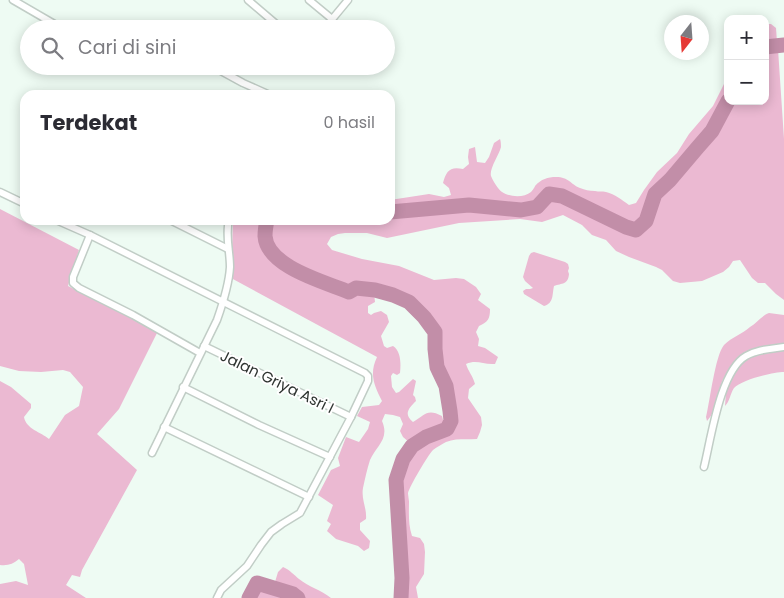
<!DOCTYPE html>
<html lang="id">
<head>
<meta charset="utf-8">
<style>
  body { margin:0; font-family:Poppins,sans-serif; background:#f2f2f3; color:#2b2b33 }
  .controls { position:absolute; right:15px; top:15px; display:grid; overflow:hidden; border-radius:10px; box-shadow:0 2px 12px #0003 }
  .controls button { width:45px; height:45px; display:grid; place-items:center; padding:0; border:0; border-bottom:1px solid #e1e1e2; background:#fff; color:#2b2b33; font:25px sans-serif }
  .compass { position:absolute; left:664px; top:15px; width:45px; height:45px; border-radius:50%; background:#fff; box-shadow:0 2px 12px #0003; rotate:197deg }
  .list { margin:0; padding:0; list-style:none }
  h2 { display:flex; justify-content:space-between; align-items:center; height:65px; margin:0; padding:0 20px; font-size:21px }
  h2 small { font-size:16px; font-weight:400; color:#7c7c81 }
  .icon { flex:none; width:28px; height:28px; fill:none; stroke:currentColor; stroke-width:2; stroke-linecap:round; stroke-linejoin:round }
  .map { position:relative; flex:none; width:784px; height:598px; overflow:hidden }
  .search { position:absolute; background:#fff; box-shadow:0 2px 12px #0003; left:20px; top:20px; width:375px; height:55px; display:flex; align-items:center; gap:12px; box-sizing:border-box; padding:0 18px; border-radius:28px; color:#7c7c81; font-size:19px }
  .panel { position:absolute; background:#fff; box-shadow:0 2px 12px #0003; left:20px; top:90px; width:375px; height:135px; border-radius:15px }
  .map>svg:first-child { display:block }
  .green { fill:#ebb9d2 }
  .lines { fill:none; stroke-linecap:round; stroke-linejoin:round }
  .river { stroke:#c28ea8; stroke-width:15 }
  .minor-casing { stroke:#c1cdc6; stroke-width:9 }
  .minor { stroke:#fff; stroke-width:6 }
  .labels { text-anchor:middle; stroke-width:4; stroke-linejoin:round; paint-order:stroke }
  .street-label { font-size:15px; fill:#2f3431; stroke:#fff }
</style>
</head>
<body>
<div class="map">
<svg width="784" height="598" viewBox="0 0 784 598">
  <rect width="100%" height="100%" fill="#eefbf3"/>
  <!-- green -->
  <g class="green">
    <path d="M765 24H771L776 28 777 42 765 44Z"/>
    <path d="M778 49 784 139V300L776 294 765 283H758L752 278 740 260 733 261 729 267 723 272 702 281 680 283 673 281 662 270 656 267 629 257 616 251 606 240 592 235 582 225 563 215 542 222 520 219 459 223 387 238 367 233H345L338 234 331 237 327 244 332 250 362 259 399 266 434 280 456 278 464 279 476 287 481 294 478 300 490 309C490 319 488 322 479 326L476 332 479 339 478 346 485 348 498 357 495 364C483 365 477 359 466 364 468 371 473 376 475 384L469 389 468 398 481 417 482 425 480 432 477 439C466 440 456 438 446 442 442 444 437 447 433 450 428 455 409 487 408 493 408 494 409 501 409 501 409 513 408 524 412 536L420 538 424 544 425 552 424 574 416 587 418 598H404L405 578 399 480 406 460 414 448 428 440 450 431 454 421 453 411 449 385 440 366 438 349V331L427 315 411 300 394 292 376 287 355 285 348 289C326 279 271 265 268 236 268 231 269 225 270 220H390V215L469 208 521 213 539 210 550 198 561 199 625 230 637 234 648 223 657 196 673 183 700 149 715 133 731 101H765V50Z"/>
    <path d="M728 76V94L710 129 695 145 668 178 652 192 643 219 635 227 627 224 563 193 548 191 536 204 521 207 469 202 390 209V200L429 194 444 197 451 195 449 188 443 183C446 171 450 166 463 169L469 164 468 157 469 149 475 147 477 162 485 163 489 157 494 143 500 139C501 141 501 146 501 147 499 155 489 169 491 176 493 181 498 189 502 192 509 197 524 198 531 192 532 191 535 187 535 186 541 179 548 177 556 177 569 177 570 184 580 188 585 190 589 191 595 191 599 192 602 191 606 192 615 194 622 200 629 205L636 203 644 190 657 172 677 153 689 134 713 106Z"/>
    <path d="M0 209 79 250 68 286 158 331 119 409 97 434 137 470 82 570 80 577 72 575 66 585 86 598H0V584L16 581 28 585 24 564 19 559C13 564 8 566 0 565V381L11 387 31 404V408L24 417C26 429 41 432 49 439L65 415 79 406 83 387 70 372 63 370 41 372 19 371 0 366Z"/>
    <path d="M233 220H264C263 225 262 231 262 236 263 269 324 285 349 296L357 291 374 293 375 302 368 306V313L371 315 374 313 381 311 387 315 389 322 381 336 384 346 387 348 393 346C401 351 401 364 400 373L397 375 393 373 391 376 392 387 396 393 399 392 413 379 416 381 413 395 415 397 416 401C409 408 403 414 413 422 425 415 427 408 442 416L445 427 425 434 410 443 403 437 400 431 403 424 400 417 393 415 385 414 382 421C390 439 376 446 370 460 367 469 365 479 363 488 361 499 367 508 366 519L360 523V530L370 541 369 548 364 551 358 546 336 539 327 531 331 524 327 521 333 505 318 495 331 470 340 466 338 458 346 437 359 442 368 429 370 422 357 416 362 407 379 405 382 401C374 385 369 374 377 357L231 278Z"/>
    <path d="M534 252 565 262 568 264 569 268 568 271 569 274C568 285 562 283 554 286 552 295 554 303 544 306L524 294 523 291 526 289H530L533 288 525 281 523 277 529 256 531 253Z"/>
    <path d="M769 313 784 315V372C773 372 741 380 734 388 730 394 730 401 725 406L726 392 731 374 728 371C716 386 720 407 707 421L706 417C710 401 715 356 724 345 732 337 742 334 750 327 757 323 761 316 769 313Z"/>
    <path d="M283 567C290 570 294 575 299 579 309 587 321 590 331 598H303L294 591 271 584 275 582 278 572Z"/>
    <path d="M258 587 291 596 293 598H252Z"/>
  </g>
  <g class="lines">
    <!-- river -->
    <g class="river">
      <path d="M765 47 784 45"/>
      <path d="M390 212 469 205 521 210 537 207 549 194 562 196 626 227 636 230 646 221 655 194 670 180 698 147 712 131 728 101"/>
      <path d="M267 220C266 225 265 231 265 236 267 267 325 282 349 292L356 288 375 290 393 295 409 302 424 317 435 332V349L437 367 446 386 450 411 451 421 447 429 426 437 412 446 403 459 396 480 402 578 401 598"/>
      <path d="M249 598 257 583 293 594 298 598"/>
    </g>
    <defs>
      <g id="minor">
        <path d="M13 0 63 29"/>
        <path d="M248 0 282 29"/>
        <path d="M309 0 332 19"/>
        <path d="M324 29 348 0"/>
        <path d="M212 66 243 83 270 95"/>
        <path d="M0 192 25 204"/>
        <path d="M56 220 90 235 365 373 368 376V381L351 417 300 513 282 524 271 532 261 545 247 566 221 590 217 598"/>
        <path d="M170 220 228 249"/>
        <path d="M90 235 73 277V283L79 288 133 315 200 353"/>
        <path d="M204 346 351 417"/>
        <path d="M183 387 259 425 330 457"/>
        <path d="M164 427 309 497"/>
        <path d="M152 453 217 320C223 303 229 285 230 267 230 251 225 235 229 220"/>
        <path d="M704 467C711 439 720 371 746 356 757 349 772 349 784 347"/>
      </g>
    </defs>
    <!-- minor casing -->
    <use href="#minor" class="minor-casing"/>
    <!-- minor -->
    <use href="#minor" class="minor"/>
  </g>
  <g class="labels">
    <!-- street labels -->
    <g class="street-label">
      <text transform="translate(277 382) rotate(26)" y="5">Jalan Griya Asri I</text>
    </g>
  </g>
</svg>
<div class="controls">
<button>+</button>
<button>−</button>
</div>
<svg class="compass" viewBox="-18 -18 36 36"><path d="M0-13l5 13h-10z" fill="#e53935"/><path d="M0 13l5-13h-10z" fill="#7c7c81"/></svg>
<div class="search"><svg class="icon" aria-label="search" viewBox="0 0 24 24"><circle cx="10" cy="10" r="6"/><path d="M15 15l6 6"/></svg>Cari di sini</div>
<section class="panel">
<h2>Terdekat<small>0 hasil</small></h2>
<ul class="list">
</ul>
</section>
</div>
</body>
</html>
